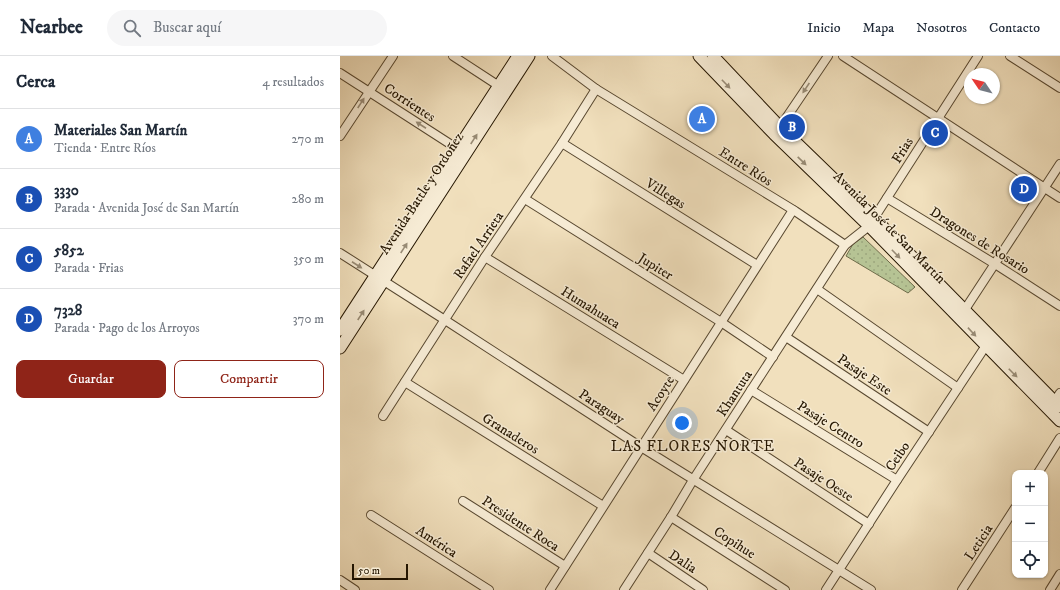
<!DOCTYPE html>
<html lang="es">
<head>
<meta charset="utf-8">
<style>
  body { margin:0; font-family:"IM FELL DW Pica",serif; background:#f6f6f7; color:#1f2937 }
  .controls { position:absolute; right:12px; bottom:12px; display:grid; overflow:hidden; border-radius:8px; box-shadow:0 1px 3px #0004 }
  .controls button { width:36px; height:36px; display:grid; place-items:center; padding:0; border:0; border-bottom:1px solid #e0e1e3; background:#fff; color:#1f2937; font:20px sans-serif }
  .compass { position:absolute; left:624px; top:12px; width:36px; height:36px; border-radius:50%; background:#fff; box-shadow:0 1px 3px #0004; rotate:305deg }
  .scale { position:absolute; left:12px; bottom:10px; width:56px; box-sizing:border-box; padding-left:4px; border:2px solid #251601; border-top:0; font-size:11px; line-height:14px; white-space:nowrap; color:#251601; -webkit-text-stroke:3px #f6ebd4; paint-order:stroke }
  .you { position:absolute; left:342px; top:367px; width:14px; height:14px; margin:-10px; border:3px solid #fff; border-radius:50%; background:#1a73e8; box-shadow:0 0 0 6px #1a73e833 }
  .badge { display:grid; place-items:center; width:26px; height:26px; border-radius:50%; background:#8f2418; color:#fff; font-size:13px; font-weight:700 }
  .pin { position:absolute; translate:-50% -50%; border:2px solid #fff; box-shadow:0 1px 4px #0006 }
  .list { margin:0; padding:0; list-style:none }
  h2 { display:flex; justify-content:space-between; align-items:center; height:52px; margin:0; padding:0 16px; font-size:17px }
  h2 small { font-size:13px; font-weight:400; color:#747a83 }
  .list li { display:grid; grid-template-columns:26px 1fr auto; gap:12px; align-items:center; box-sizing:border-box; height:60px; padding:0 16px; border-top:1px solid #e0e1e3 }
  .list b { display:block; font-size:15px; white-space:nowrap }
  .list p { margin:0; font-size:13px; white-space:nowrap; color:#747a83 }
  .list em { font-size:13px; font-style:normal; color:#747a83 }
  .actions { display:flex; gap:8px; padding:12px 16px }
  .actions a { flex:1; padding:9px 0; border:1px solid #8f2418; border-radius:8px; text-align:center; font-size:14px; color:#8f2418 }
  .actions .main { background:#8f2418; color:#fff }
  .icon { flex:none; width:22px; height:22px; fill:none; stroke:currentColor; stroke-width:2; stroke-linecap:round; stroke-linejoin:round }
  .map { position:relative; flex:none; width:720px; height:534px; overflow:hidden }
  header { display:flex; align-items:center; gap:24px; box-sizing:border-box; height:56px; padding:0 20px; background:#fff; border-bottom:1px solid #e0e1e3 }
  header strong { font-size:19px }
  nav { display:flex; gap:22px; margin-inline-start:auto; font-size:14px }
  .search { width:280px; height:36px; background:#f6f6f7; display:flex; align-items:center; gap:10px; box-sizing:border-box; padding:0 14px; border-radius:22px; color:#747a83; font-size:15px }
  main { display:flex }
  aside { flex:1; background:#fff }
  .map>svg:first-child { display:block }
  .green { fill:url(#green-dots); stroke:#6e6c4a }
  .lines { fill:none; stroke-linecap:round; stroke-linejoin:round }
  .street-casing { stroke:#584830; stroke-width:10 }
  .secondary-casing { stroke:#251601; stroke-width:13 }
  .street { stroke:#f6ebd4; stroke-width:8 }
  .secondary { stroke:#f6ebd4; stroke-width:11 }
  .oneway { fill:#988b75 }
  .labels { text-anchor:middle; stroke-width:3; stroke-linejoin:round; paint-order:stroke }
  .street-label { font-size:14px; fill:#251601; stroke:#f6ebd4 }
  .neighbourhood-label { font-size:15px; letter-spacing:1px; fill:#251601; stroke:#f6ebd4 }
</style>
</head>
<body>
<header>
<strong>Nearbee</strong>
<div class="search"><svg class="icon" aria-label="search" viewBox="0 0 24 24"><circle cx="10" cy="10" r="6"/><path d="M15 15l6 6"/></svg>Buscar aquí</div>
<nav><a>Inicio</a><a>Mapa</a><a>Nosotros</a><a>Contacto</a></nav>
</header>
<main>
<aside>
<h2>Cerca<small>4 resultados</small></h2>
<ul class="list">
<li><span class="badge" style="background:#3f7fe0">A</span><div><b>Materiales San Martín</b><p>Tienda · Entre Ríos</p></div><em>270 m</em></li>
<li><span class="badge" style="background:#1a4fb4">B</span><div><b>3330</b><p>Parada · Avenida José de San Martín</p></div><em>280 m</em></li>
<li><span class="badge" style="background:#1a4fb4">C</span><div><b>5852</b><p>Parada · Frias</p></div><em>350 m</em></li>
<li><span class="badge" style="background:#1a4fb4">D</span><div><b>7328</b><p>Parada · Pago de los Arroyos</p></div><em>370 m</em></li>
</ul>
<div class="actions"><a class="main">Guardar</a><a>Compartir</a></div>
</aside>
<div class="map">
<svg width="720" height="534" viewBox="0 0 720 534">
  <defs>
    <pattern id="green-dots" width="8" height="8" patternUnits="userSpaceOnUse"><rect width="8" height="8" fill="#b6c394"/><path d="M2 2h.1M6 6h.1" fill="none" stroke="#9ca77e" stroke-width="1.8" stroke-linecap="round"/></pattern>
  </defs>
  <rect width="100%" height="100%" fill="#f1e0bd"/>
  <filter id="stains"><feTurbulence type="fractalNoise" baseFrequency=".005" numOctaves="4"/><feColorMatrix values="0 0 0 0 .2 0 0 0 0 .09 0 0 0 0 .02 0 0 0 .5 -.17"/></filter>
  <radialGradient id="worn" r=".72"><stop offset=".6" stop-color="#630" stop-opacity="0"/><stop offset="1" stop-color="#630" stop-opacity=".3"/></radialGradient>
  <!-- green -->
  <path class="green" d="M523 181 575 231 568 237 506 200 513 188Z"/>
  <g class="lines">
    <defs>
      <g id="street">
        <path d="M113 0 159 30"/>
        <path d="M212 0 256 33 455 155 505 189"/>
        <path d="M503 0 720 142"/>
        <path d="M670 0 720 32"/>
        <path d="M0 17 121 95"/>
        <path d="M438 74 488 0"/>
        <path d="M0 80 53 0"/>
        <path d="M222 87 417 209"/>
        <path d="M547 142 655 208 720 250"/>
        <path d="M185 143 381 266 433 301"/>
        <path d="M0 197 105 264 301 391 531 534"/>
        <path d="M145 201 344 324"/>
        <path d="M477 233 618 332"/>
        <path d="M622 258 720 108"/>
        <path d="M446 281 589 376"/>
        <path d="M65 326 263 450"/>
        <path d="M411 334 557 424"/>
        <path d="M714 346 720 337"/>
        <path d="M43 360 145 201 222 87 256 33"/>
        <path d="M386 374 529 468"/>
        <path d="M698 417 720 382"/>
        <path d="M123 445 225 510"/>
        <path d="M31 459 149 534"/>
        <path d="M331 461 445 534"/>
        <path d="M308 497 363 534"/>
        <path d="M0 524 15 534"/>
        <path d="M210 534 453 154"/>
        <path d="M284 534 331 461 353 424 505 189 529 170 638 0"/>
        <path d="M486 534 557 424 649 285"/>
        <path d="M622 534 675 452"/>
        <path d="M710 534 720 518"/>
      </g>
      <g id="secondary">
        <path d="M359 0 434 78 529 170 720 365"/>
        <path d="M373 0 440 71 534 162 720 351"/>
        <path d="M0 274 178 0"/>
        <path d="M0 292 189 0"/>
      </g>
    </defs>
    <!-- street casing -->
    <use href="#street" class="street-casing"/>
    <!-- secondary casing -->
    <use href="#secondary" class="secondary-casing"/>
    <!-- street -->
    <use href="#street" class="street"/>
    <!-- secondary -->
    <use href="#secondary" class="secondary"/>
  </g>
  <!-- one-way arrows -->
  <defs><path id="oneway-solid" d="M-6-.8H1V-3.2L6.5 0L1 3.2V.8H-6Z"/></defs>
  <g class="oneway">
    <use href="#oneway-solid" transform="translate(386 28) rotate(46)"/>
    <use href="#oneway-solid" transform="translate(466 32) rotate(124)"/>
    <use href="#oneway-solid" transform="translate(21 47) rotate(-57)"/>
    <use href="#oneway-solid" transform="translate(81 69) rotate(-147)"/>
    <use href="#oneway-solid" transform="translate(134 83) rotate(-57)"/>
    <use href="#oneway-solid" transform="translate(462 105) rotate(44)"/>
    <use href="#oneway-solid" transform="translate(64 192) rotate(-57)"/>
    <use href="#oneway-solid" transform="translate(556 198) rotate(46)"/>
    <use href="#oneway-solid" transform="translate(17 209) rotate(33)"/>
    <use href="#oneway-solid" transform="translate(21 259) rotate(-57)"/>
    <use href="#oneway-solid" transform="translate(632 276) rotate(47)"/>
    <use href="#oneway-solid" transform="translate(673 317) rotate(45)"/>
  </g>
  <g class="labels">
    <!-- street labels -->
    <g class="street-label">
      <text transform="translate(70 46) rotate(33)" y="5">Corrientes</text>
      <text transform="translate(562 94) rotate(-58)" y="5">Frias</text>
      <text transform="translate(406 110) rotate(32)" y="5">Entre Ríos</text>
      <text transform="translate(81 137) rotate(-57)" y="5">Avenida Battle y Ordoñez</text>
      <text transform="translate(326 137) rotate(32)" y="5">Villegas</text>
      <text transform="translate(550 171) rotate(45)" y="5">Avenida José de San Martín</text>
      <text transform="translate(640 184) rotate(32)" y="5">Dragones de Rosario</text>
      <text transform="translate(138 189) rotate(-56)" y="5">Rafael Arrieta</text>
      <text transform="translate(316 210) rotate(32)" y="5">Jupiter</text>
      <text transform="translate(251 251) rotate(32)" y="5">Humahuaca</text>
      <text transform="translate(525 318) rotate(34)" y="5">Pasaje Este</text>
      <text transform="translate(320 337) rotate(-57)" y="5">Acoyte</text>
      <text transform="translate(394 337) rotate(-57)" y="5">Khantuta</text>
      <text transform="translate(262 350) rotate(33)" y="5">Paraguay</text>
      <text transform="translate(491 368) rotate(32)" y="5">Pasaje Centro</text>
      <text transform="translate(171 377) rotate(32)" y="5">Granaderos</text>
      <text transform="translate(557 400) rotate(-56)" y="5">Ceibo</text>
      <text transform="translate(484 423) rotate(33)" y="5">Pasaje Oeste</text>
      <text transform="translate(181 467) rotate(33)" y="5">Presidente Roca</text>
      <text transform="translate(97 485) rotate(33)" y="5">América</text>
      <text transform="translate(395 486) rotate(33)" y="5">Copihue</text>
      <text transform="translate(638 486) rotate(-57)" y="5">Leticia</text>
      <text transform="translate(343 505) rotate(33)" y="5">Dalia</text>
    </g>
    <!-- neighbourhood labels -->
    <g class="neighbourhood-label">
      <text x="353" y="395">LAS FLORES NORTE</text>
    </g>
  </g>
  <rect width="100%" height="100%" filter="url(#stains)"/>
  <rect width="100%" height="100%" fill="url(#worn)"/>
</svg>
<div class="controls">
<button>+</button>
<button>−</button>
<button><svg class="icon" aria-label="locate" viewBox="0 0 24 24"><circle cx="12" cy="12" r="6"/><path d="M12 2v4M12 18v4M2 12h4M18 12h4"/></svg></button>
</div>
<svg class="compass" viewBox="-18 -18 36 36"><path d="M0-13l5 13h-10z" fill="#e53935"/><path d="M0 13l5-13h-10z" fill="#747a83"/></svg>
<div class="scale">50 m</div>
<div class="you"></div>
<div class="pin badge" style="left:362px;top:63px;background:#3f7fe0">A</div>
<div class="pin badge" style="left:452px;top:71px;background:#1a4fb4">B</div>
<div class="pin badge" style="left:595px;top:77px;background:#1a4fb4">C</div>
<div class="pin badge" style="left:684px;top:133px;background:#1a4fb4">D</div>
</div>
</main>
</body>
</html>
